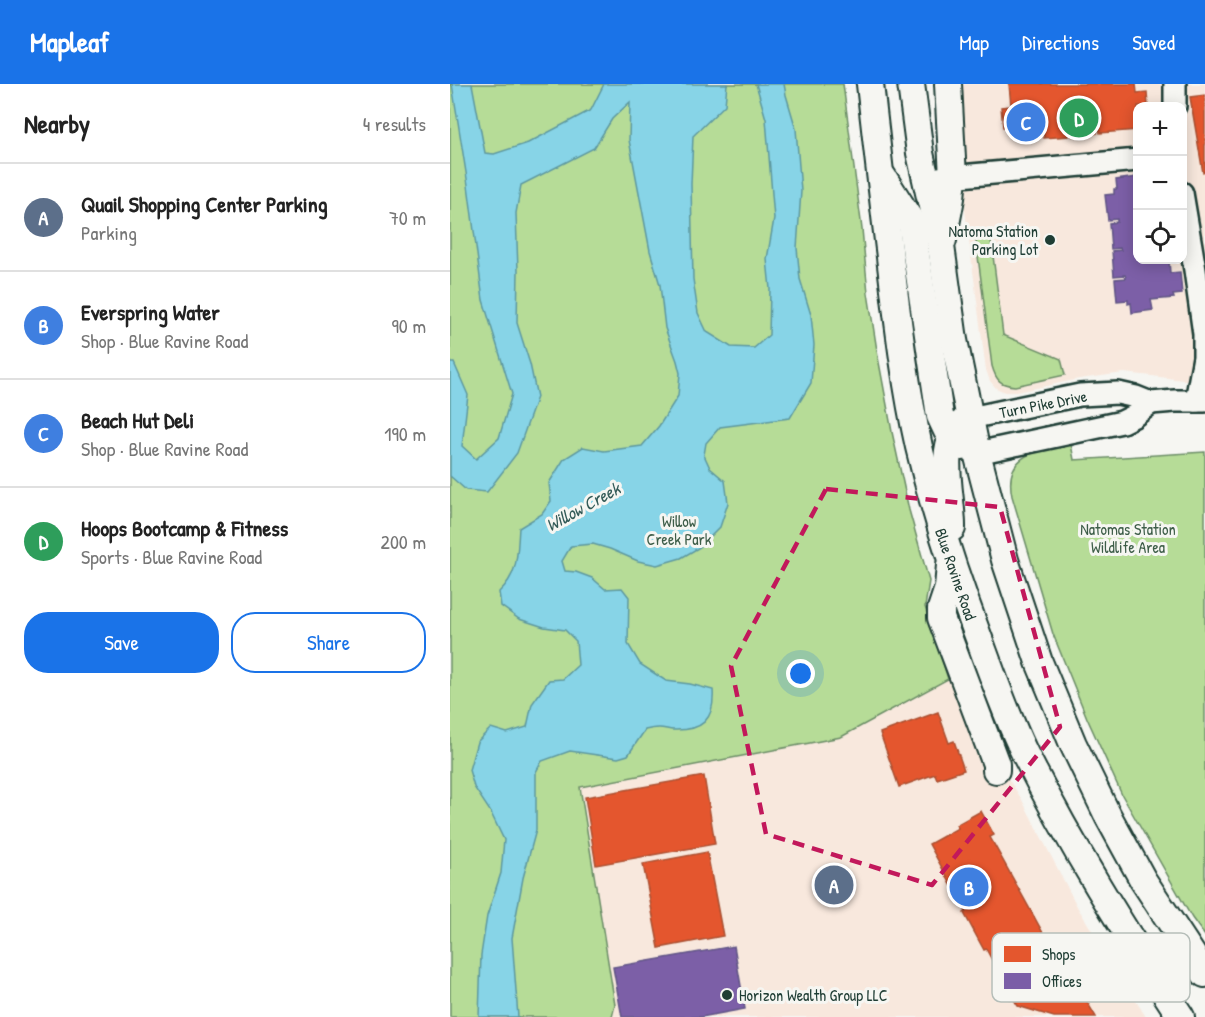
<!DOCTYPE html>
<html lang="en">
<head>
<meta charset="utf-8">
<style>
  body { margin:0; font-family:"Patrick Hand",sans-serif; background:#f6f6f6; color:#222 }
  .controls { position:absolute; right:18px; top:18px; display:grid; overflow:hidden; border-radius:12px; box-shadow:0 3px 15px #0003 }
  .controls button { width:54px; height:54px; display:grid; place-items:center; padding:0; border:0; border-bottom:2px solid #e0e0e0; background:#fff; color:#222; font:30px sans-serif }
  .you { position:absolute; left:351px; top:590px; width:21px; height:21px; margin:-15px; border:4px solid #fff; border-radius:50%; background:#1a73e8; box-shadow:0 0 0 9px #1a73e833 }
  .badge { display:grid; place-items:center; width:39px; height:39px; border-radius:50%; background:#1a73e8; color:#fff; font-size:20px; font-weight:700 }
  .pin { position:absolute; translate:-50% -50%; border:3px solid #fff; box-shadow:0 2px 6px #0006 }
  .list { margin:0; padding:0; list-style:none }
  h2 { display:flex; justify-content:space-between; align-items:center; height:78px; margin:0; padding:0 24px; font-size:26px }
  h2 small { font-size:20px; font-weight:400; color:#767676 }
  .list li { display:grid; grid-template-columns:39px 1fr auto; gap:18px; align-items:center; box-sizing:border-box; height:108px; padding:0 24px; border-top:2px solid #e0e0e0 }
  .list b { display:block; font-size:22px; white-space:nowrap }
  .list p { margin:0; font-size:20px; white-space:nowrap; color:#767676 }
  .list em { font-size:20px; font-style:normal; color:#767676 }
  .actions { display:flex; gap:12px; padding:18px 24px }
  .actions a { flex:1; padding:14px 0; border:2px solid #1a73e8; border-radius:24px; text-align:center; font-size:21px; color:#1a73e8 }
  .actions .main { background:#1a73e8; color:#fff }
  .icon { flex:none; width:33px; height:33px; fill:none; stroke:currentColor; stroke-width:2; stroke-linecap:round; stroke-linejoin:round }
  .map { position:relative; flex:none; width:755px; height:933px; overflow:hidden }
  header { display:flex; align-items:center; gap:36px; box-sizing:border-box; height:84px; padding:0 30px; background:#1a73e8; color:#fff }
  header strong { font-size:28px }
  nav { display:flex; gap:33px; margin-inline-start:auto; font-size:21px }
  main { display:flex }
  aside { flex:1; background:#fff }
  .map>svg:first-child { display:block }
  .built { fill:#f8e8dd; fill-rule:evenodd }
  .green { fill:#b6dc97; stroke:#6a8c66; stroke-width:1.5 }
  .water { fill:#87d4e7; stroke:#5d989f; stroke-width:1.5 }
  .shops { fill:#e4572e; stroke:#a94f30; stroke-width:1.5 }
  .offices { fill:#7b5ea7; stroke:#5f5484; stroke-width:1.5 }
  .lines { fill:none; stroke-linecap:round; stroke-linejoin:round }
  .minor-casing { stroke:#1f3d34; stroke-width:26 }
  .major-casing { stroke:#1f3d34; stroke-width:30 }
  .minor { stroke:#f6f6f2; stroke-width:21 }
  .major { stroke:#f6f6f2; stroke-width:26 }
  .marked { fill:none; stroke:#c2185b; stroke-width:4.5; stroke-dasharray:12 8; stroke-linejoin:round }
  .poi-dot { fill:#1f3d34; stroke:#f6f6f2; stroke-width:2 }
  .labels { text-anchor:middle; stroke-width:6; stroke-linejoin:round; paint-order:stroke }
  .poi-label { font-size:16px; fill:#1f3d34; stroke:#f6f6f2; text-anchor:end }
  .street-label { font-size:16px; fill:#1f3d34; stroke:#f6f6f2 }
  .park-label { font-size:16px; fill:#3d5d48; stroke:#f6f6f2 }
  .water-label { font-size:18px; font-style:italic; fill:#345b58; stroke:#f6f6f2 }
  .key { fill:#f6f6f2; stroke:#b6beb9; stroke-width:1.5 }
  .key-label { font-size:16px; fill:#1f3d34 }
</style>
</head>
<body>
<header>
<strong>Mapleaf</strong>
<nav><a>Map</a><a>Directions</a><a>Saved</a></nav>
</header>
<main>
<aside>
<h2>Nearby<small>4 results</small></h2>
<ul class="list">
<li><span class="badge" style="background:#5c6f8a">A</span><div><b>Quail Shopping Center Parking</b><p>Parking</p></div><em>70 m</em></li>
<li><span class="badge" style="background:#3f7fe0">B</span><div><b>Everspring Water</b><p>Shop · Blue Ravine Road</p></div><em>90 m</em></li>
<li><span class="badge" style="background:#3f7fe0">C</span><div><b>Beach Hut Deli</b><p>Shop · Blue Ravine Road</p></div><em>190 m</em></li>
<li><span class="badge" style="background:#2e9e5b">D</span><div><b>Hoops Bootcamp &amp; Fitness</b><p>Sports · Blue Ravine Road</p></div><em>200 m</em></li>
</ul>
<div class="actions"><a class="main">Save</a><a>Share</a></div>
</aside>
<div class="map">
<svg width="755" height="933" viewBox="0 0 755 933">
  <rect width="100%" height="100%" fill="#f6f6f2"/>
  <filter id="ink" filterUnits="userSpaceOnUse"><feTurbulence type="fractalNoise" baseFrequency=".0167" numOctaves="2"/><feDisplacementMap in="SourceGraphic" scale="12" xChannelSelector="R" yChannelSelector="G"/><feConvolveMatrix kernelMatrix="1 2 1 2 8 2 1 2 1" color-interpolation-filters="sRGB"/></filter>
  <g filter="url(#ink)">
    <!-- built -->
    <g class="built">
      <path d="M503 0H755V299L702 292 674 289 629 295 567 308H555L546 304 540 297 536 286 508 73ZM688 22H732V176H688Z"/>
      <path d="M498 595 534 658 571 714 628 824 696 933H162L165 921 129 703 391 653Z"/>
    </g>
    <!-- green -->
    <g class="green">
      <path d="M0 0H393L412 145 418 209 428 273 442 348 459 426 479 497 475 523 498 595 391 653 130 703 165 921 162 933H0Z"/>
      <path d="M540 148 553 251 611 275 615 291 565 302C550 301 546 296 542 282L525 149Z"/>
      <path d="M621 360 624 376 755 368V852L742 834 672 711 637 634 603 550 562 412C553 368 589 367 621 360Z"/>
    </g>
    <!-- water -->
    <path class="water" d="M2 0H22L35 69 44 70 78 59 141 26 154 0H277L275 21 243 52 241 100 243 195 248 229 257 248 281 263 304 264 319 251 320 205 317 175 324 135 316 35 306 0H334L336 11 346 45 351 107 347 164 350 195 361 231 364 261 361 299 340 334 270 343 256 359 254 371 260 384 275 397 278 419 270 443 250 463 231 474 207 481 188 477 160 465 143 460 121 462 112 477 115 487 126 488 142 494 155 505 172 504 179 513 178 560 190 580 216 597 240 600 263 606C265 636 252 647 223 646 219 646 214 644 209 644 204 644 199 645 195 646L178 671 168 674 120 667 92 677 86 688V746L73 794 62 854 68 933H29L31 871 37 832 51 789 54 756 40 727 24 703 19 686 27 658 41 644 57 649 77 643 82 620 99 596 113 595 128 581 126 557 115 546 94 543 69 535 51 522 49 508C69 489 67 470 69 444L92 430 101 417 99 399 114 375 133 363 154 367 192 362 209 342 228 312 230 289 227 277 215 244 210 201 200 167 179 56 180 18 162 35 144 64 71 101 66 129 68 187 67 239 80 280 87 313 67 369 37 408 16 406 0 392V279H4L18 311 12 362 26 375 49 354 62 310 33 216 18 101Z"/>
    <!-- shops -->
    <g class="shops">
      <path d="M559 0H686L687 9 697 8 698 22H688V46L650 49 649 40H646L647 49 622 52 621 42H618L619 52 594 54 593 43 588 44 589 54 568 56 567 47H563V43H553L551 23 561 22Z"/>
      <path d="M755 11V88L753 89 740 13Z"/>
      <path d="M488 628 499 659 504 657 514 686 487 695 485 690 449 703 430 649Z"/>
      <path d="M254 692 265 760 146 781 135 713Z"/>
      <path d="M531 727 544 751 540 753 629 914 633 911 646 933H604L568 922 563 914 560 915 547 891 549 889 536 865 534 866 514 829 516 828 479 760 508 744 506 741Z"/>
      <path d="M257 768 273 852 209 864 193 780Z"/>
    </g>
    <!-- offices -->
    <g class="offices">
      <path d="M686 93 688 176H719L720 189 730 188 732 210 723 211 724 214 701 216 703 226 682 229 681 219 678 220V216L667 217 665 195 676 194 675 191 664 192 662 167 671 166 670 164 661 165 659 139 667 138V135L658 136 655 111 664 110V105H667L666 96Z"/>
      <path d="M284 862 295 925 251 933H172L163 883Z"/>
    </g>
    <g class="lines">
      <defs>
        <g id="minor">
          <path d="M725 0V22"/>
          <path d="M488 94 688 76"/>
          <path d="M732 109 745 186 754 250V273L746 317"/>
          <path d="M520 334 630 311 668 309 686 313 701 319 725 317H755"/>
          <path d="M527 369 672 338 684 332 701 319"/>
        </g>
        <g id="major">
          <path d="M420 0C427 63 434 126 442 189 449 247 456 305 469 363 484 427 504 488 527 549 542 590 556 631 575 670 621 762 675 848 731 933"/>
          <path d="M461 0 470 69 491 162 504 256 527 369 555 476 589 578 623 660 658 732 693 796 755 890"/>
          <path d="M433 93 459 134 462 143 490 332 497 347 512 363"/>
          <path d="M493 156 501 114 503 93 498 0"/>
          <path d="M502 444C503 412 482 351 520 334"/>
          <path d="M500 481 498 504 491 525V534L546 680V686"/>
        </g>
      </defs>
      <!-- minor casing -->
      <use href="#minor" class="minor-casing"/>
      <!-- major casing -->
      <use href="#major" class="major-casing"/>
      <!-- minor -->
      <use href="#minor" class="minor"/>
      <!-- major -->
      <use href="#major" class="major"/>
    </g>
  </g>
  <!-- marked area -->
  <path class="marked" d="M376 405 550 423 610 643 482 801 316 750 281 582Z"/>
  <!-- markers -->
  <g class="poi-dot">
    <circle cx="600" cy="156" r="6"/>
    <circle cx="277" cy="911" r="6"/>
  </g>
  <g class="labels">
    <!-- poi labels -->
    <g class="poi-label">
      <text x="588" y="153">Natoma Station<tspan x="588" dy="18">Parking Lot</tspan></text>
      <text x="289" y="917" text-anchor="start">Horizon Wealth Group LLC</text>
    </g>
    <!-- street labels -->
    <g class="street-label">
      <text transform="translate(593 320) rotate(-11)" y="6">Turn Pike Drive</text>
      <text transform="translate(506 490) rotate(71)" y="6">Blue Ravine Road</text>
    </g>
    <!-- park labels -->
    <g class="park-label">
      <text x="229" y="443">Willow<tspan x="229" dy="18">Creek Park</tspan></text>
      <text x="678" y="451">Natomas Station<tspan x="678" dy="18">Wildlife Area</tspan></text>
    </g>
    <!-- water labels -->
    <g class="water-label">
      <text transform="translate(133 423) rotate(-29)" y="6">Willow Creek</text>
    </g>
  </g>
  <!-- legend -->
  <rect x="542" y="849" width="198" height="69" rx="9" class="key"/>
  <rect x="554" y="862" width="27" height="16" fill="#e4572e"/>
  <rect x="554" y="889" width="27" height="16" fill="#7b5ea7"/>
  <g class="key-label">
    <text x="592" y="876">Shops</text>
    <text x="592" y="903">Offices</text>
  </g>
</svg>
<div class="controls">
<button>+</button>
<button>−</button>
<button><svg class="icon" aria-label="locate" viewBox="0 0 24 24"><circle cx="12" cy="12" r="6"/><path d="M12 2v4M12 18v4M2 12h4M18 12h4"/></svg></button>
</div>
<div class="you"></div>
<div class="pin badge" style="left:384px;top:801px;background:#5c6f8a">A</div>
<div class="pin badge" style="left:519px;top:803px;background:#3f7fe0">B</div>
<div class="pin badge" style="left:576px;top:38px;background:#3f7fe0">C</div>
<div class="pin badge" style="left:629px;top:34px;background:#2e9e5b">D</div>
</div>
</main>
</body>
</html>
